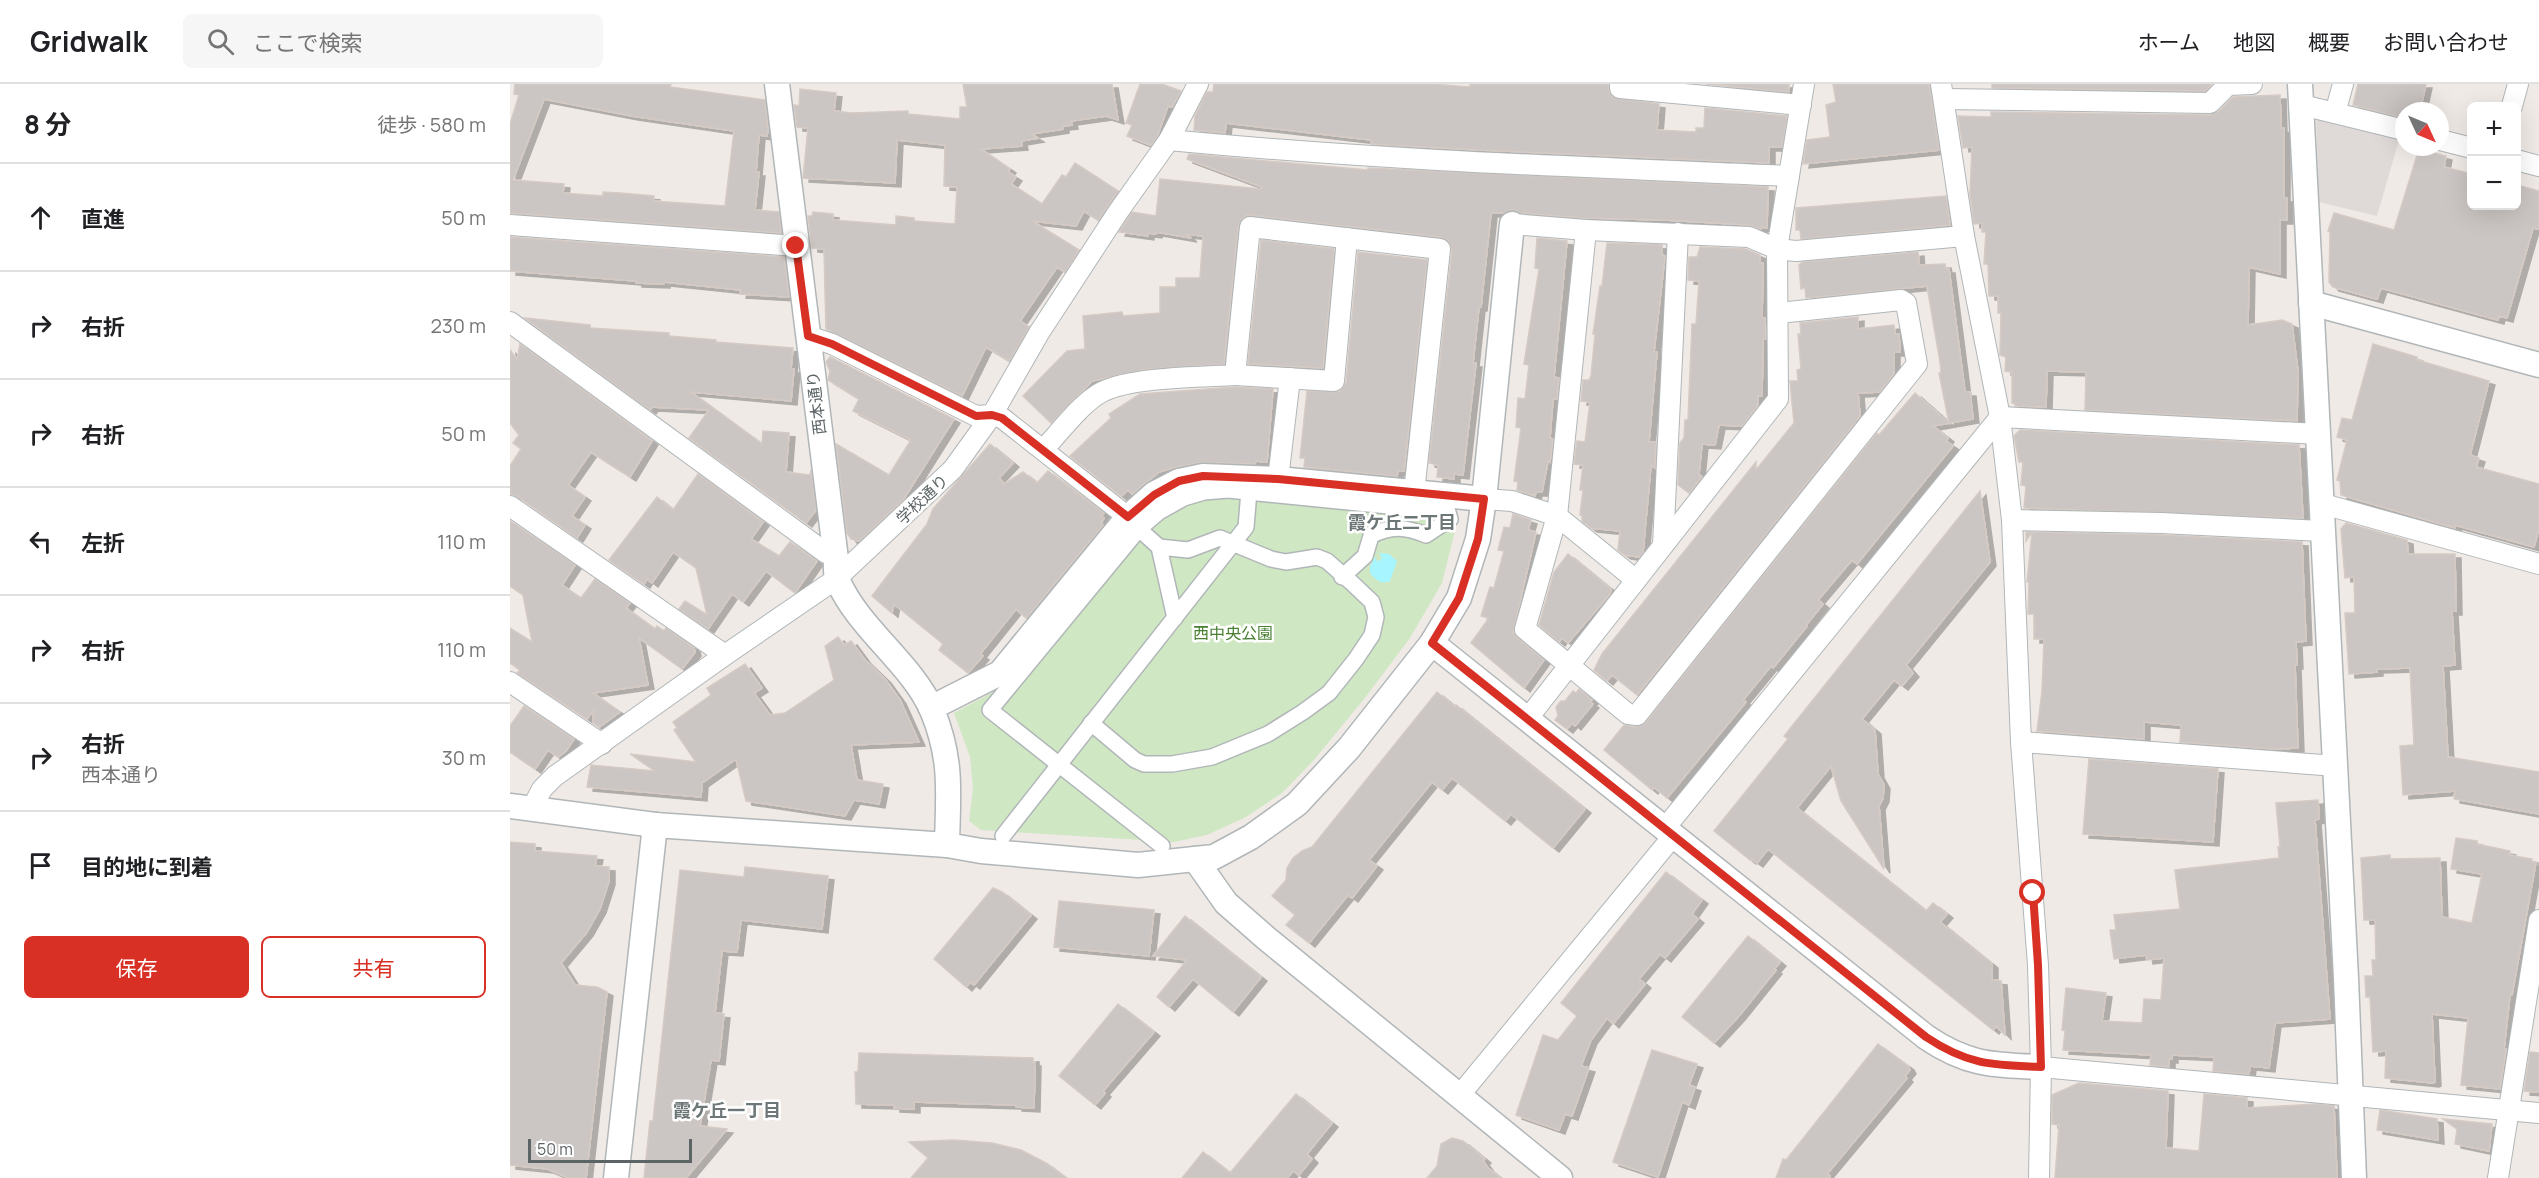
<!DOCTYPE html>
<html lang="ja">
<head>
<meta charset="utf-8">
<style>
  body { margin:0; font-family:Manrope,"Noto Sans JP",sans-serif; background:#f6f6f6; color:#202124 }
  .controls { position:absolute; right:18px; top:18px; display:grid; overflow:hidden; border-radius:9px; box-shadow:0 6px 24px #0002 }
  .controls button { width:54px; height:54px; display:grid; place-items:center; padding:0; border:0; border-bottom:2px solid #e0e0e0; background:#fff; color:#202124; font:30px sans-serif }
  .compass { position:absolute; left:1885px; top:18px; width:54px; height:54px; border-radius:50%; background:#fff; box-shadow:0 6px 24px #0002; rotate:134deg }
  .scale { position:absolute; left:18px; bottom:15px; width:164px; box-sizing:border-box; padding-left:6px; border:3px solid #5d6466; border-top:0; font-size:16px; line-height:21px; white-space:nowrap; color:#5d6466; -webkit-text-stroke:4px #fff; paint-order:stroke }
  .stop { position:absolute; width:18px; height:18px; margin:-14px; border:4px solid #d93025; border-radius:50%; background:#fff }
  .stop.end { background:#d93025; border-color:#fff; box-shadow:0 2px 6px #0008 }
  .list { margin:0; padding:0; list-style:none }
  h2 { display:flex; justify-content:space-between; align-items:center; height:78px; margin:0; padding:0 24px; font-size:26px }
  h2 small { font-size:20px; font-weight:400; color:#757577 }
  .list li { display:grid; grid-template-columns:39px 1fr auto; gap:18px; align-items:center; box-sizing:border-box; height:108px; padding:0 24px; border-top:2px solid #e0e0e0 }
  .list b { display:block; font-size:22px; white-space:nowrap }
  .list p { margin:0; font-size:20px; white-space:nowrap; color:#757577 }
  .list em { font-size:20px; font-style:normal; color:#757577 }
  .actions { display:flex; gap:12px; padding:18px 24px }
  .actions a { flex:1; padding:14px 0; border:2px solid #d93025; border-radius:9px; text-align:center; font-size:21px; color:#d93025 }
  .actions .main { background:#d93025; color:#fff }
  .icon { flex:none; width:33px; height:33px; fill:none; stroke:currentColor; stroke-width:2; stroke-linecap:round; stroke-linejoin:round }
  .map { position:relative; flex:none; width:2029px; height:1094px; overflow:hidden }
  header { display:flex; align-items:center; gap:36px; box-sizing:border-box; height:84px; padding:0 30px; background:#fff; border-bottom:2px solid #e0e0e0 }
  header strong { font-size:28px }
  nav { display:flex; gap:33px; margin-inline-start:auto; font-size:21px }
  .search { width:420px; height:54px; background:#f6f6f6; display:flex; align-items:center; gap:15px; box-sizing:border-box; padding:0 21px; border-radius:9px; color:#757577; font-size:22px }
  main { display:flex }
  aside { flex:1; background:#fff }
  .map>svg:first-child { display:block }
  .industrial { fill:#dfdad8 }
  .green { fill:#cfe7c3 }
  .water { fill:#a7f5ff }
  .building { fill:#cbc5c3; stroke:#d5cac4; stroke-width:1.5; fill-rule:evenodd; filter:url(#shadow) }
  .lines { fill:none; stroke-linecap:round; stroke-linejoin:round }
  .pedestrian-casing { stroke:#b1b6b8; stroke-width:18 }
  .minor-casing { stroke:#b1b6b8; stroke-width:22 }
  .tertiary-casing { stroke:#b1b6b8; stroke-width:27 }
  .pedestrian { stroke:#fff; stroke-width:15 }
  .minor { stroke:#fff; stroke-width:20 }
  .tertiary { stroke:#fff; stroke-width:24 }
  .route { stroke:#d93025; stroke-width:8 }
  .labels { text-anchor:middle; stroke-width:5; stroke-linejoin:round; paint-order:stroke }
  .street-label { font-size:16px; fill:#5d6466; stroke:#fff }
  .park-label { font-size:16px; fill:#498033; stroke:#fff }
  .neighbourhood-label { font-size:18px; font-weight:bold; fill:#6e7778; stroke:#fff }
</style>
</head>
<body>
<header>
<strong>Gridwalk</strong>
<div class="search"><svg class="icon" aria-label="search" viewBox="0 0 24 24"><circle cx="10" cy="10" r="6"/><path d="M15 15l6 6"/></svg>ここで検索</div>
<nav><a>ホーム</a><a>地図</a><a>概要</a><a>お問い合わせ</a></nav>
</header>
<main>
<aside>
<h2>8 分<small>徒歩 · 580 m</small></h2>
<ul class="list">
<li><svg class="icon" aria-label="ahead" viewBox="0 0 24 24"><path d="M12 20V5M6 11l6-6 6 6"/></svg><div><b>直進</b></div><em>50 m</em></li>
<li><svg class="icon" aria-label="right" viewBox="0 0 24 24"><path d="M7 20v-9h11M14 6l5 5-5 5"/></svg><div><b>右折</b></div><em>230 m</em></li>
<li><svg class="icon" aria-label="right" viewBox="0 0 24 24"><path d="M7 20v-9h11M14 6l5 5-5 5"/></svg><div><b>右折</b></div><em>50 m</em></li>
<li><svg class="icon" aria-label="left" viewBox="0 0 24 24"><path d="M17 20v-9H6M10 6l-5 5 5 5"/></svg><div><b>左折</b></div><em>110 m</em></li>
<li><svg class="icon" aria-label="right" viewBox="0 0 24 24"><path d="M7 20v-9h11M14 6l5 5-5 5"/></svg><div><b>右折</b></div><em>110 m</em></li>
<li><svg class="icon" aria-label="right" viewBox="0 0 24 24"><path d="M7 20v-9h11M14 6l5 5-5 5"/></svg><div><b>右折</b><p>西本通り</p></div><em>30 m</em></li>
<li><svg class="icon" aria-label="arrive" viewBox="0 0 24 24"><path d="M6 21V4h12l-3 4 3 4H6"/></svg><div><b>目的地に到着</b></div></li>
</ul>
<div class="actions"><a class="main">保存</a><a>共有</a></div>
</aside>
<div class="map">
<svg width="2029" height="1094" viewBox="0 0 2029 1094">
  <defs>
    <filter id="shadow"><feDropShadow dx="6" dy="4" stdDeviation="0" flood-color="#0004"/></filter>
  </defs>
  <rect width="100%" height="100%" fill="#f0eae6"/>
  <!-- industrial -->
  <path class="industrial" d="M1806 33 1889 56 1867 132 1809 118Z"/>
  <!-- green -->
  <path class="green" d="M692 404 940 421 948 434 932 499 900 554 854 615 803 677 772 709 736 733 697 751 664 758 471 746 459 737 463 704 460 673 444 629 500 599 625 442Z"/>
  <!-- water -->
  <path class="water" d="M869 469 879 470 887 477 880 497C871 501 866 496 860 489V483L865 473 868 478 872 474Z"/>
  <!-- building -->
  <g class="building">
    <path d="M5 0H161L160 3 255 16 258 46 257 52 249 51 246 88H249L245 126 269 128 271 149 0 129V40L9 11 4 10ZM34 15 122 32 224 47 215 122 143 117 144 112 110 109 93 108V112L53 109 54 100 3 96Z"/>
    <path d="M453 0H602L608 36 596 32 561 37 562 41 553 42V45L521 50 528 54 511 57 512 62 471 65 500 85 498 88 506 93 501 100 532 120 552 91 556 93 565 79 608 107 588 136 574 127 566 142 522 137 569 166 555 188 547 183 510 237 519 243 499 277 476 263 452 312 316 245 314 165 302 164 298 132H302L303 128 323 130V136L386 141V132L404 134V137L445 140 447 103 434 102 435 61 387 56 385 99 293 94 298 44 287 43 284 21 289 22 290 5 326 9 324 27 342 29 398 27V30L450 35V23H457Z"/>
    <path d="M630 0H652L671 7 662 23 658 22 647 53 641 61 617 52 622 41 616 39Z"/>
    <path d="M704 0H921L960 3V0H1098L1099 9 1104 14 1149 20 1147 46 1186 48V44H1194L1195 24 1277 32 1272 63H1259V79L969 66 861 60V56L716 39 715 49 684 46 685 32 697 8H703Z"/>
    <path d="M1196 0H1279V8Z"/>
    <path d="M1323 0H1419L1429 66 1293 80 1297 56 1320 53 1316 21 1326 18Z"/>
    <path d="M1482 0H1702L1695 7 1482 4Z"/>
    <path d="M1848 0H1916L1910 27H1894V34L1843 21Z"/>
    <path d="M1770 11 1771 45 1774 44V114H1777V136H1770V190L1739 183 1738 241 1772 236 1782 240 1788 288 1787 337 1575 326 1576 288 1537 287 1536 323 1505 322V320L1502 319V288L1495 287 1496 273 1490 271 1491 229H1488V212H1479L1478 180H1474L1476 148H1472V139L1464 140 1460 110 1462 63 1453 64 1448 32 1481 33V28L1700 31 1708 28 1723 13Z"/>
    <path d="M1909 65 1936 72 1934 83 1962 90V122H2007V101L2029 107V145L2023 144 1997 234 1989 232 1988 236 1871 204 1867 215 1823 203 1819 198 1820 148 1818 147 1824 129 1884 146Z"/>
    <path d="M679 70 858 86V84L1258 103 1257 144 1251 143V145L1240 141 1155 136 1076 134 1010 129 1003 126 993 129H981L971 223H969L963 279H966L953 391 944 390V395L927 393 928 381 919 379 942 166 938 156 931 153 741 131 735 132 728 142 714 280 636 285 582 297 541 339 513 312 557 267 575 265 573 232 612 228 613 232 650 229V203H666V194H690L693 152 676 150 681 154 647 148 646 150 638 149V152L609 148 622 128 646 132 650 95 751 105 752 103 677 75Z"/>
    <path d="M1436 112 1440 141 1291 155 1290 146H1286V124Z"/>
    <path d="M0 153 274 173 279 213 230 210 231 206 154 198V200L126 199V197L0 187Z"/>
    <path d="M1027 154 1057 157 1044 293 1049 294 1047 315H1043L1040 354 1043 355 1040 378 1038 377 1032 408H1026L1025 412 1007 406 1008 398 1004 397 1011 344 1006 343 1008 314 1015 315 1019 281 1014 280 1029 185 1025 184Z"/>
    <path d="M751 156 824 165 813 284 738 280Z"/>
    <path d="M1097 159 1152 161V171L1155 172 1144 268H1147L1139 358H1146L1145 384 1141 381 1133 468 1129 473 1115 471 1108 466 1110 447 1081 444 1072 437V431H1070L1073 406H1070L1073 381 1064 380 1067 357 1075 358 1080 318 1071 317 1073 296H1079L1081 292 1085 250H1083L1090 202H1092Z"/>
    <path d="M1190 163 1236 165 1250 171V179H1253L1252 234H1255L1256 255H1253L1252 312H1248V321L1232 342 1209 341 1205 361 1192 360 1189 390 1192 393 1179 409 1168 401 1170 359 1174 354 1175 336H1178L1182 240H1186L1189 197 1178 196 1179 173H1187Z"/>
    <path d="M848 168 917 176 894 387H888L887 392 794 383 795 374H790L797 307 829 308 836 299Z"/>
    <path d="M1408 168 1409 181 1435 180 1436 185H1439L1455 308H1460L1463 335 1423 342 1438 354 1436 357 1443 362 1347 480 1342 476 1308 516 1313 520 1296 541 1297 542 1263 584 1261 582 1233 616 1236 618 1157 714 1144 703 1142 706 1094 666 1114 641 1126 643 1136 638 1367 349 1369 351 1405 309 1439 339 1429 289H1431L1430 278 1417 202 1296 214 1295 204 1291 205 1289 181 1292 178Z"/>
    <path d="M1348 233V245L1384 241 1385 250H1389L1390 268H1384V289L1370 308 1348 309 1350 332 1127 611 1102 591 1097 597 1084 586 1092 570 1246 378V386L1284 339 1280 297H1288L1287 286 1291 285 1288 250H1291L1290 239Z"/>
    <path d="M15 234 80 241V244L159 249V252L206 256V258L283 264 281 285H284L281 317 181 308 252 360 253 347 279 349 276 388 300 391 301 386 306 426 296 439 179 354 199 326 142 323 140 326Z"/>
    <path d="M10 260 142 357 120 393 81 368 58 401 75 413 62 432 75 441 67 454 7 412 0 410V382L11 365 3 359 9 351 0 339V266L7 276Z"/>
    <path d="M1863 260 1907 273V276L1979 297 1960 371 1969 374 1966 383 2029 400V444L2024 463 1945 441V444L1831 411 1830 397 1827 396 1837 356 1827 353 1832 334 1842 336Z"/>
    <path d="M320 273 444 335 393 416 349 457 341 455 337 449 326 360 379 391 401 356 343 327 349 315 318 296 320 287 316 278Z"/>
    <path d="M725 303 763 305 757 378 746 377 745 380 693 378 666 383 649 388 622 410 618 406 611 412 560 372 601 334 599 330 630 310Z"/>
    <path d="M1510 346 1789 361 1793 434 1514 424 1516 402 1511 401 1513 378H1509L1504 352Z"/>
    <path d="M480 360 503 379 489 394 494 400 513 388 527 399 538 387 594 429 591 432 594 434 591 439 593 441 516 534 506 525 470 570 473 572 458 589 429 566 433 560 384 520 382 529 362 512 417 440 423 425Z"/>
    <path d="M188 390 253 438 241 455 269 472 280 458 307 477 285 509 256 487 233 518 222 510 198 545 169 525 175 517 197 531 186 484 163 468 142 499 137 495 134 500 99 476 147 413 163 426Z"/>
    <path d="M1470 407 1480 478 1396 581 1403 589 1392 602 1384 596 1352 635 1365 646 1368 690 1374 701 1373 714 1369 722 1374 785 1331 717 1321 682 1287 724 1416 827 1423 819 1437 830 1430 838 1482 880V896L1491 897 1495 951 1486 942 1483 946 1258 765 1247 779 1241 775 1240 776 1204 747 1278 655 1274 652Z"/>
    <path d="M1003 430 1021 436 1018 446 1026 448 1003 548 1007 554 1034 576 1014 604 961 559 979 534 971 532 980 503 984 504 994 467 988 466 994 443 1000 444Z"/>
    <path d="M0 437 65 481 52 501 71 514 85 495 120 519 116 524 145 545 147 542 154 547 156 544 184 564 185 568 172 585 129 554 138 601 83 609 110 628 89 643 83 639 84 625 77 635 7 589 10 586 0 579V544L22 558 13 511 0 502Z"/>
    <path d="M1836 439 1897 456 1898 470H1945L1946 527H1942L1945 581 1933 582 1938 673 2029 688V730L1944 715 1945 707 1893 711 1890 662 1904 661 1900 584 1867 585V588L1839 590 1835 529H1845L1844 493 1835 494 1831 445Z"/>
    <path d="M1516 448 1651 451 1792 458 1796 557 1786 558 1787 581H1785L1788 664 1765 665 1670 658 1671 641 1634 638V655L1527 647 1532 607 1534 555H1524V530H1518L1519 498H1517L1522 448 1516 457Z"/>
    <path d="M1058 470 1101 505 1100 510 1058 559 1052 554 1049 558 1029 541 1044 488Z"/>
    <path d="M328 553 334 561 341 557 355 576 375 595 390 616 409 658 341 661 347 696 373 700 369 720 344 716 335 732 236 717 226 675 192 699 191 713 77 703 81 681 145 687 120 670 186 678 164 646 167 644 163 638 201 611 197 604 235 580 252 604 244 609 260 631 275 629 324 596 315 562Z"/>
    <path d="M1069 605 1082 616 1080 618 1083 620 1065 642 1062 639 1057 645 1045 636 1048 632 1046 623 1051 617H1055L1063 607 1066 609Z"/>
    <path d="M927 608 945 623 946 621 1075 725 1043 764 1001 730 995 737 942 694 932 706 922 698 859 776 867 782 842 814 838 811 799 859 776 841 785 831 762 812 776 796 777 784 783 774 792 767 802 763Z"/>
    <path d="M14 622 64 655 56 667 48 673 38 666 25 685 0 668V642Z"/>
    <path d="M1579 675 1708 685 1703 758 1573 750Z"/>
    <path d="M1808 716 1809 735 1805 736 1820 935 1765 939 1759 984 1740 982 1739 990 1703 987 1704 973 1662 971V975H1659V983L1640 981 1641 971 1553 966 1555 947 1552 946 1556 904 1596 909 1592 937 1632 939 1634 915 1651 916 1654 874 1637 876 1636 871 1604 875 1600 846H1606L1604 831 1670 825 1665 786 1769 774 1768 763H1770L1766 719Z"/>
    <path d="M1946 754 1967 757V760L2000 767 1999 771 2022 775 2021 777 2026 778 2002 911H2000L1994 965H1996L1990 1005 1951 1001 1958 934 1922 930 1925 998 1923 999 1875 994 1876 967 1863 968 1860 913H1856L1855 892H1863L1862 876H1866L1865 836H1854L1851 774 1880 771V775L1930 774 1932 833 1962 839 1972 790 1941 785Z"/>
    <path d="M0 758 25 760V767L87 772 85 782 99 783V797L90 825 77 848 51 879 65 901 87 903 97 908 76 1094H58L38 1085 0 1081Z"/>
    <path d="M235 783 318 792 312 845 231 836 227 868 212 867 205 929 214 930 209 977 201 976 190 1042 217 1045 176 1094H134L140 1037H143L170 786 234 793Z"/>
    <path d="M1156 788 1192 816 1182 830 1188 835 1155 874 1150 870 1129 895 1135 900 1103 940 1097 934 1081 956 1071 982 1079 984 1073 1001 1062 1032 1055 1030 1049 1046 1006 1031 1033 951 1048 956 1067 932 1051 919Z"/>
    <path d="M483 804 492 808 521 831 464 901 460 898 456 903 424 875Z"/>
    <path d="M549 817 644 826 639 872 544 863Z"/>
    <path d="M675 832 751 893 723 928 683 895 659 923 647 913 677 876 643 872Z"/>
    <path d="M1238 852 1270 878 1264 885 1266 886 1229 932 1204 959 1172 933Z"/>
    <path d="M608 920 644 948 593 1007 595 1009 585 1021 549 992Z"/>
    <path d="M1368 960 1398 982 1400 986 1395 992 1397 994 1317 1090 1320 1092V1094H1266L1273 1075 1276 1076Z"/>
    <path d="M1142 966 1187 980 1179 1001 1185 1003 1179 1021 1172 1018 1148 1093 1103 1078Z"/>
    <path d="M2020 968 2029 969V1008L2014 1007Z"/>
    <path d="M349 969 523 974V978H525L524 1024 506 1023V1021L404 1018V1025L384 1024V1021L346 1020 345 988H348Z"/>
    <path d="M1569 999 1658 1007 1656 1064 1689 1067 1694 1010 1737 1014V1024L1806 1020 1824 1022 1827 1094H1545L1549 1041 1542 1040V1011Z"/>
    <path d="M786 1010 822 1039 797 1070 802 1075 789 1091 783 1087 777 1094H672L693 1068 720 1089Z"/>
    <path d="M1870 1026 1927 1035 1928 1056 1867 1046Z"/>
    <path d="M1933 1035 1982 1040 1979 1067 1945 1060 1947 1045Z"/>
    <path d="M942 1054 953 1057 975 1075 973 1077 978 1084 991 1094H917L927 1082 931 1060Z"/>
    <path d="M444 1056 482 1059 511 1066 536 1079 556 1094H401L418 1074 399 1058Z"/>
  </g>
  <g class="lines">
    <defs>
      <g id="pedestrian">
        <path d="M629 445 649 463 665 534"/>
        <path d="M581 639 625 676 634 680H662L702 673 758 650 793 628 819 609 846 575 862 551 866 533 862 518 842 499 817 477 807 473 776 478 761 475 710 454 678 466 649 463"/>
        <path d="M493 752 736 443 739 407"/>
        <path d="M652 762 480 626 629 445 649 428 674 414 694 408 718 406 938 428 940 435 916 451C896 443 881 441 861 452L855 472 832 493"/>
      </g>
      <g id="minor">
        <path d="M1110 0V4L1291 21"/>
        <path d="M1431 0 1454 152 1490 333 1502 436 1511 658 1528 881 1531 983 1529 1094"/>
        <path d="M1434 15 1700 19 1718 1 1742 0"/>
        <path d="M1792 21 1894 46"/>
        <path d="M2002 22 2008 0"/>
        <path d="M1825 29 1833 0"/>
        <path d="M659 56C865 76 1072 83 1279 92"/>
        <path d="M1930 56 1962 64"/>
        <path d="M2006 76 2029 82"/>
        <path d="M1002 140 1076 146 1239 153 1267 165 1286 167 1454 152"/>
        <path d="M0 141 286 162"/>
        <path d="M1076 146 1047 432 1015 545 1118 630 1127 631 1407 280 1396 219 1391 216 1269 229"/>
        <path d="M0 238 316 469 325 472"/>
        <path d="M298 252 322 260 466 332 482 331 492 334 618 433"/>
        <path d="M725 291 824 297 837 154"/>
        <path d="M1490 333 1808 350"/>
        <path d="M533 366C549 349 572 318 592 308 621 293 691 293 725 291L740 143 930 165 904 409"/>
        <path d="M768 395 780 294"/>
        <path d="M974 415 1002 417 1047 432 1126 496"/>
        <path d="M1813 420 2029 480"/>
        <path d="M0 422 215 571"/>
        <path d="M1502 436 1651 439 1812 447"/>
        <path d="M1153 461 1168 149"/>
        <path d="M0 598 92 660"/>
        <path d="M1018 634 1268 315 1267 165 1294 0"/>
        <path d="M1511 658 1826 682"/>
        <path d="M22 724 32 705 45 692 215 571 326 495 443 385 482 331 529 249 608 128 659 56 688 0"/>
        <path d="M1155 744 1490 333"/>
        <path d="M1531 983 2029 1029"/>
        <path d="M949 1012 1164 751"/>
        <path d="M1988 1094 2029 836"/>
      </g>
      <g id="tertiary">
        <path d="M267 0 326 475C326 482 325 491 328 497 349 545 402 580 422 626 443 676 438 710 437 761"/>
        <path d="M1790 0 1836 894 1844 1094"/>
        <path d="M1801 219 2029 281"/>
        <path d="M922 559 1416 953C1457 981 1482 981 1531 983"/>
        <path d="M421 624 490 589 618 433 644 410 669 397 693 392 768 395 974 415"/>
        <path d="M0 722 145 741"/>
        <path d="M685 775 716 819 756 854 1050 1094"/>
        <path d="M106 1094 145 741 437 761 471 767 628 781 704 773 741 753 787 720 839 664 922 559 949 514 968 455 974 415 1002 140"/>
      </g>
    </defs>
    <!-- pedestrian casing -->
    <use href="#pedestrian" class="pedestrian-casing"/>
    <!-- minor casing -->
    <use href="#minor" class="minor-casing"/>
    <!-- tertiary casing -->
    <use href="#tertiary" class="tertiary-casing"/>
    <!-- pedestrian -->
    <use href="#pedestrian" class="pedestrian"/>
    <!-- minor -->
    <use href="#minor" class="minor"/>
    <!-- tertiary -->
    <use href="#tertiary" class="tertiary"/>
  </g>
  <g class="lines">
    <!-- route -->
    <path class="route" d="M286 162 298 252 322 260 466 332 482 331 492 334 618 433 644 411 669 397 693 392 768 395 974 415 968 455 949 514 922 559 1416 953C1458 981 1482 981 1531 983L1528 881 1523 809"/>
  </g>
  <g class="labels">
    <!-- street labels -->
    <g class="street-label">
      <text transform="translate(306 319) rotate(-97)" y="6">西本通り</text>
      <text transform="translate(412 415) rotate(-43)" y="6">学校通り</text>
    </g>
    <!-- park labels -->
    <g class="park-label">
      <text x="723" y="555">西中央公園</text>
    </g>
    <!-- neighbourhood labels -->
    <g class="neighbourhood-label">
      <text x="892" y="445">霞ケ丘二丁目</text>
      <text x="217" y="1033">霞ケ丘一丁目</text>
    </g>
  </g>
</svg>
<div class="controls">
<button>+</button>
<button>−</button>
</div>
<svg class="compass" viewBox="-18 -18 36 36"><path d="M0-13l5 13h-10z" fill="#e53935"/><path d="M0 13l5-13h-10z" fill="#757577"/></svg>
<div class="scale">50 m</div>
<div class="stop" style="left:1523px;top:809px"></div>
<div class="stop end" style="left:286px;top:162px"></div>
</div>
</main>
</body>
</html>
